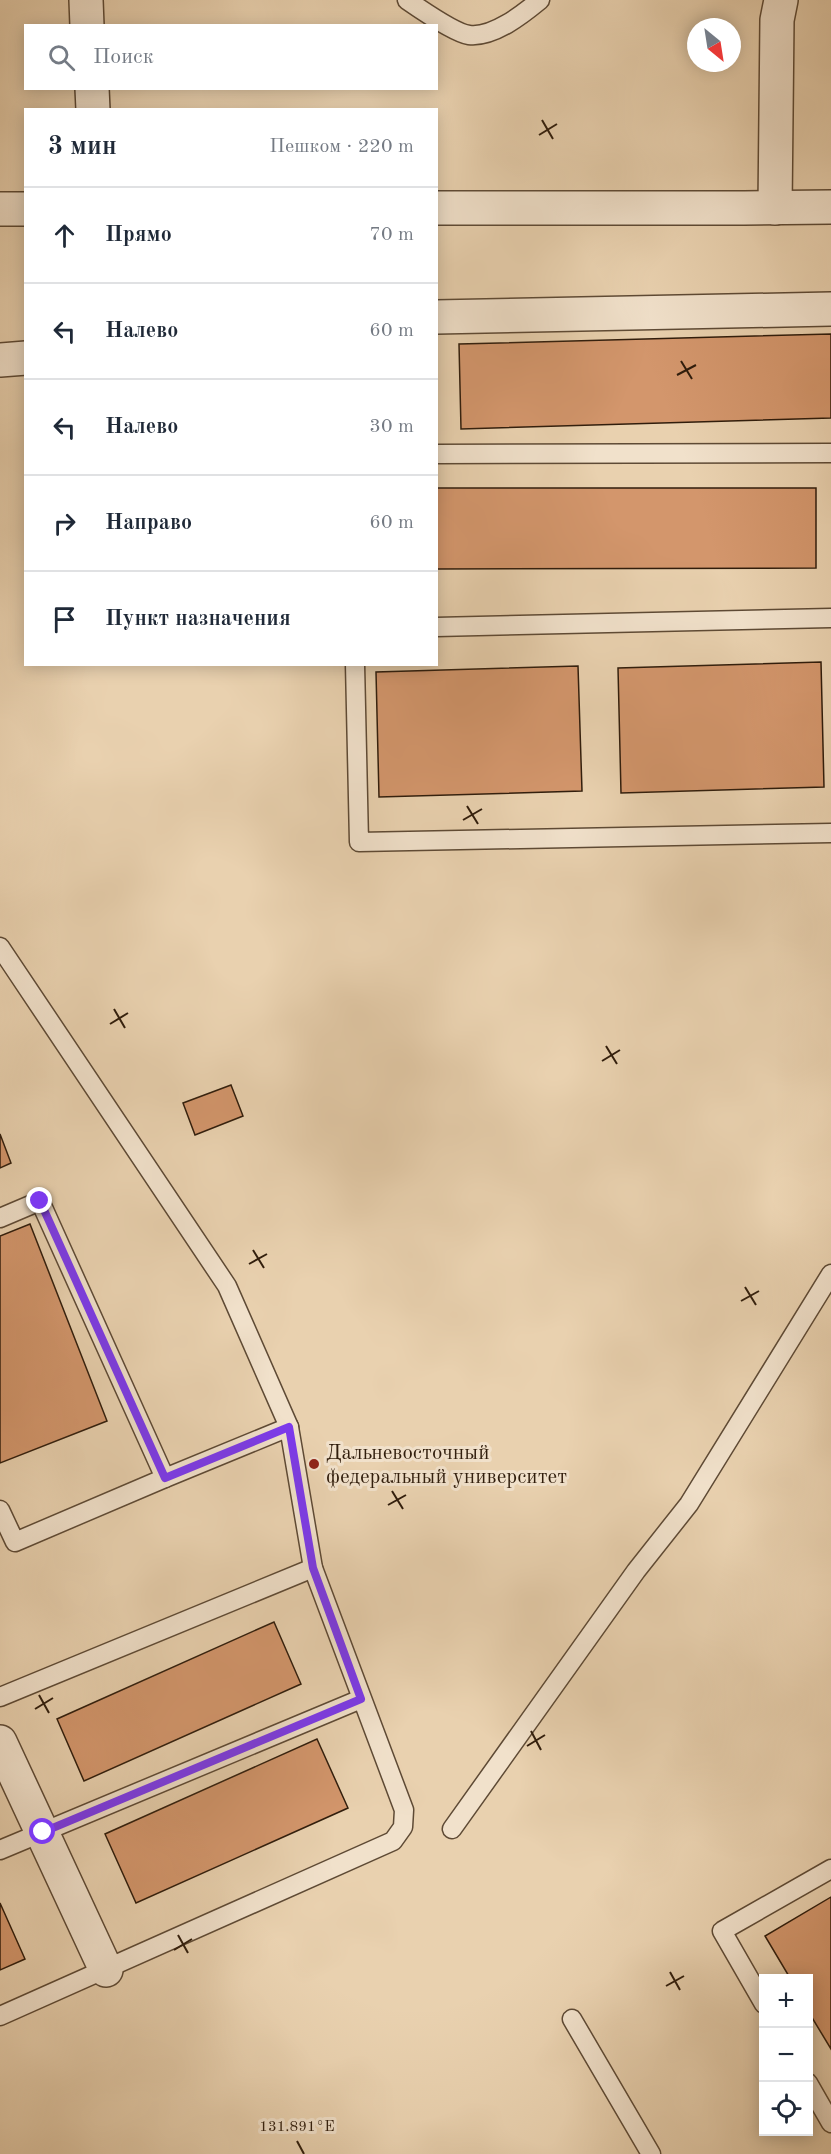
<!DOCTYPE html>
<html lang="ru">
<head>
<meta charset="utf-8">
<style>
  body { margin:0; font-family:"Old Standard TT",serif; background:#f2f2f3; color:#1f2937 }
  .controls { position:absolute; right:18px; bottom:18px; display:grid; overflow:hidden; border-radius:0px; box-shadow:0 3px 15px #0003 }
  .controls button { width:54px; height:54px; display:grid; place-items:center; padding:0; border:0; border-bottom:2px solid #e0e1e3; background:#fff; color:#1f2937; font:30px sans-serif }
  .compass { position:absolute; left:687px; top:18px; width:54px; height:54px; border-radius:50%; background:#fff; box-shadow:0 3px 15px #0003; rotate:150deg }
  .stop { position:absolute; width:18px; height:18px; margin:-14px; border:4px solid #7c3aed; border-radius:50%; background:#fff }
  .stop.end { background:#7c3aed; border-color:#fff; box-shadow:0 2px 6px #0008 }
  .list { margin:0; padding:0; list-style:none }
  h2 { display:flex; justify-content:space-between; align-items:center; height:78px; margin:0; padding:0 24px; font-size:26px }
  h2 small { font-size:20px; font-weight:400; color:#747a83 }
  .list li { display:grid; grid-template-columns:39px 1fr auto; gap:18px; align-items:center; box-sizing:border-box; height:96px; padding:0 24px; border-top:2px solid #e0e1e3 }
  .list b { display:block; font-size:22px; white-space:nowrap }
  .list em { font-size:20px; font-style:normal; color:#747a83 }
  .icon { flex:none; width:33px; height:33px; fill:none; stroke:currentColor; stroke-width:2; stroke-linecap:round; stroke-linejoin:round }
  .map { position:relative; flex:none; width:831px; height:2154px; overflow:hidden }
  .search { position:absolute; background:#fff; box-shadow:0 3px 15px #0003; left:24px; top:24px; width:414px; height:66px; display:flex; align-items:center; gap:15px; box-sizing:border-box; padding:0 21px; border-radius:0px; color:#747a83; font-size:22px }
  .panel { position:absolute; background:#fff; box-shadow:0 3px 15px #0003; left:24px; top:108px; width:414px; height:558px; border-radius:0px }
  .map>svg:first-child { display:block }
  .building { fill:#d3966c; stroke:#301d0c; stroke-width:1.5 }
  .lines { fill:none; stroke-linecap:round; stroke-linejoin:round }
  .service-casing { stroke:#5e4a35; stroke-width:21 }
  .minor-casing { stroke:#5e4a35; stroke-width:36 }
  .service { stroke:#f1e1cb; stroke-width:18 }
  .minor { stroke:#f1e1cb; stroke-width:33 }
  .route { stroke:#7c3aed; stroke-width:8 }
  .ticks { fill:none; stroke:#301d0c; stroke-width:2 }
  .poi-dot { fill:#8f2418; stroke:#f1e1cb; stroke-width:2 }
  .labels { text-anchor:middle; stroke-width:6; stroke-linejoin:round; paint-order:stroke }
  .poi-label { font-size:21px; fill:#301d0c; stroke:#f1e1cb; text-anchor:start }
  .ticks-label { font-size:15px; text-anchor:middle; fill:#301d0c; stroke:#f1e1cb; stroke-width:6; stroke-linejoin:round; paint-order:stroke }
</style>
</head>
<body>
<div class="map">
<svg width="831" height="2154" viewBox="0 0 831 2154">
  <rect width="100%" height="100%" fill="#e9d1af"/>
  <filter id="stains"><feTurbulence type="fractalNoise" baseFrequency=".00333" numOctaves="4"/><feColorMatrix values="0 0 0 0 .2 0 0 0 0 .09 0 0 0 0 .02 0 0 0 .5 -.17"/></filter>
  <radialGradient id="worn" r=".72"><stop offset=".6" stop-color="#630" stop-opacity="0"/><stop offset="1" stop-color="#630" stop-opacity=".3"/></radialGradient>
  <!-- building -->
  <g class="building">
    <path d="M831 334V418L461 429 459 344Z"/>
    <path d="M436 488H816V568L436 569Z"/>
    <path d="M821 662 824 787 621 793 618 668Z"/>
    <path d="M578 666 582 791 379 797 376 672Z"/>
    <path d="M231 1085 243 1116 195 1135 183 1103Z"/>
    <path d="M0 1134 11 1163 0 1168Z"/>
    <path d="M30 1224 107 1421 0 1463V1236Z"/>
    <path d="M274 1622 301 1684 84 1781 57 1719Z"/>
    <path d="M317 1739 348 1808 136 1903 105 1834Z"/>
    <path d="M831 1897V2049L808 2011V1978H790L765 1936Z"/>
    <path d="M0 1903 25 1959 0 1970Z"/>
  </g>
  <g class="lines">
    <defs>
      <g id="service">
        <path d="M407 0C420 9 455 33 469 35 493 38 523 14 540 0"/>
        <path d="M436 454 831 453"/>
        <path d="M436 627 831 618"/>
        <path d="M355 664 359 842 831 833"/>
        <path d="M0 947 227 1286 289 1427 313 1568 404 1810 403 1827 393 1841 0 2016"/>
        <path d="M0 1218 40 1201 165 1478"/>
        <path d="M0 1510 15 1542 165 1478 289 1427"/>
        <path d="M0 1697 313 1568"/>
        <path d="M452 1829 636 1571 689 1504 831 1274"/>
        <path d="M0 1850 361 1699"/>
        <path d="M764 2004 722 1931 831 1869"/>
        <path d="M572 2019 651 2154"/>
        <path d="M808 2083 831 2123"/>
      </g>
      <g id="minor">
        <path d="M86 0 87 26"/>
        <path d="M92 88 93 110"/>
        <path d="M436 208H744L831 207"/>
        <path d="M775 208 777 20 781 0"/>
        <path d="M0 209H26"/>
        <path d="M436 317 831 309"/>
        <path d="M0 360 26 358"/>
        <path d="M0 1742 106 1970"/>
      </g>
    </defs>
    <!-- service casing -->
    <use href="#service" class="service-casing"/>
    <!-- minor casing -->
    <use href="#minor" class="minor-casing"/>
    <!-- service -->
    <use href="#service" class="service"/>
    <!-- minor -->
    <use href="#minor" class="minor"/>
  </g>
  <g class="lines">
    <!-- route -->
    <path class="route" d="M40 1201 165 1478 289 1427 313 1568 361 1699 43 1832"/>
  </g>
  <!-- ticks -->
  <path class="ticks" d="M542 120 553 139M539 135 557 124M681 361 692 379M677 375 696 365M467 806 478 824M463 820 482 809M114 1009 125 1028M110 1024 128 1013M606 1046 617 1064M602 1061 620 1050M253 1250 264 1268M249 1264 267 1254M745 1287 756 1305M741 1301 759 1291M392 1491 403 1509M388 1505 406 1495M39 1695 49 1713M35 1709 53 1698M531 1731 541 1750M527 1746 545 1735M178 1935 188 1953M174 1950 192 1939M670 1972 680 1990M666 1986 684 1976M297 2141 304 2154"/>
  <!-- markers -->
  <circle class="poi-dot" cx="314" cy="1464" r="6"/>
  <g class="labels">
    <!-- poi labels -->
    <g class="poi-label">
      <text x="326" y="1459">Дальневосточный<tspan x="326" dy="24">федеральный университет</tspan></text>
    </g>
  </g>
  <g class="ticks-label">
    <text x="297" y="2131">131.891°E</text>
  </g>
  <rect width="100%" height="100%" filter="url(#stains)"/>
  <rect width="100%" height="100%" fill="url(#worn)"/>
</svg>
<div class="controls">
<button>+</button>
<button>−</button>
<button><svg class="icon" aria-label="locate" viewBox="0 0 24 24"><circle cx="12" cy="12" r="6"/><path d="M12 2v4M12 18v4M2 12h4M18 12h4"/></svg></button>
</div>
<svg class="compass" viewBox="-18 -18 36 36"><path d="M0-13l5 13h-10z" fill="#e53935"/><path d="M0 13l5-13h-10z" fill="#747a83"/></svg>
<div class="stop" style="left:43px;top:1832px"></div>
<div class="stop end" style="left:40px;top:1201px"></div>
<div class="search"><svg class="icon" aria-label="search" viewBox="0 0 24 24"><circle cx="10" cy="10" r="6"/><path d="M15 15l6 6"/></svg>Поиск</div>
<section class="panel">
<h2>3 мин<small>Пешком · 220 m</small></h2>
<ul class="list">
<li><svg class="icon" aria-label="ahead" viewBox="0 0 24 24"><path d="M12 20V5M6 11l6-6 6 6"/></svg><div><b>Прямо</b></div><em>70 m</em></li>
<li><svg class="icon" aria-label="left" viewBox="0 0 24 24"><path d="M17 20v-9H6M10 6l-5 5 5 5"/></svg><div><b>Налево</b></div><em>60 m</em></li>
<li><svg class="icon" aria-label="left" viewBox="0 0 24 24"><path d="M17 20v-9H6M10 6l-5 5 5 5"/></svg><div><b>Налево</b></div><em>30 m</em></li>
<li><svg class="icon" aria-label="right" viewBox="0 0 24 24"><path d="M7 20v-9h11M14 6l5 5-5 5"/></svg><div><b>Направо</b></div><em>60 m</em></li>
<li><svg class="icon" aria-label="arrive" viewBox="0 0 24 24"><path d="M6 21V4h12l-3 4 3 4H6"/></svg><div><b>Пункт назначения</b></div></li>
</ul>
</section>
</div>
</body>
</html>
